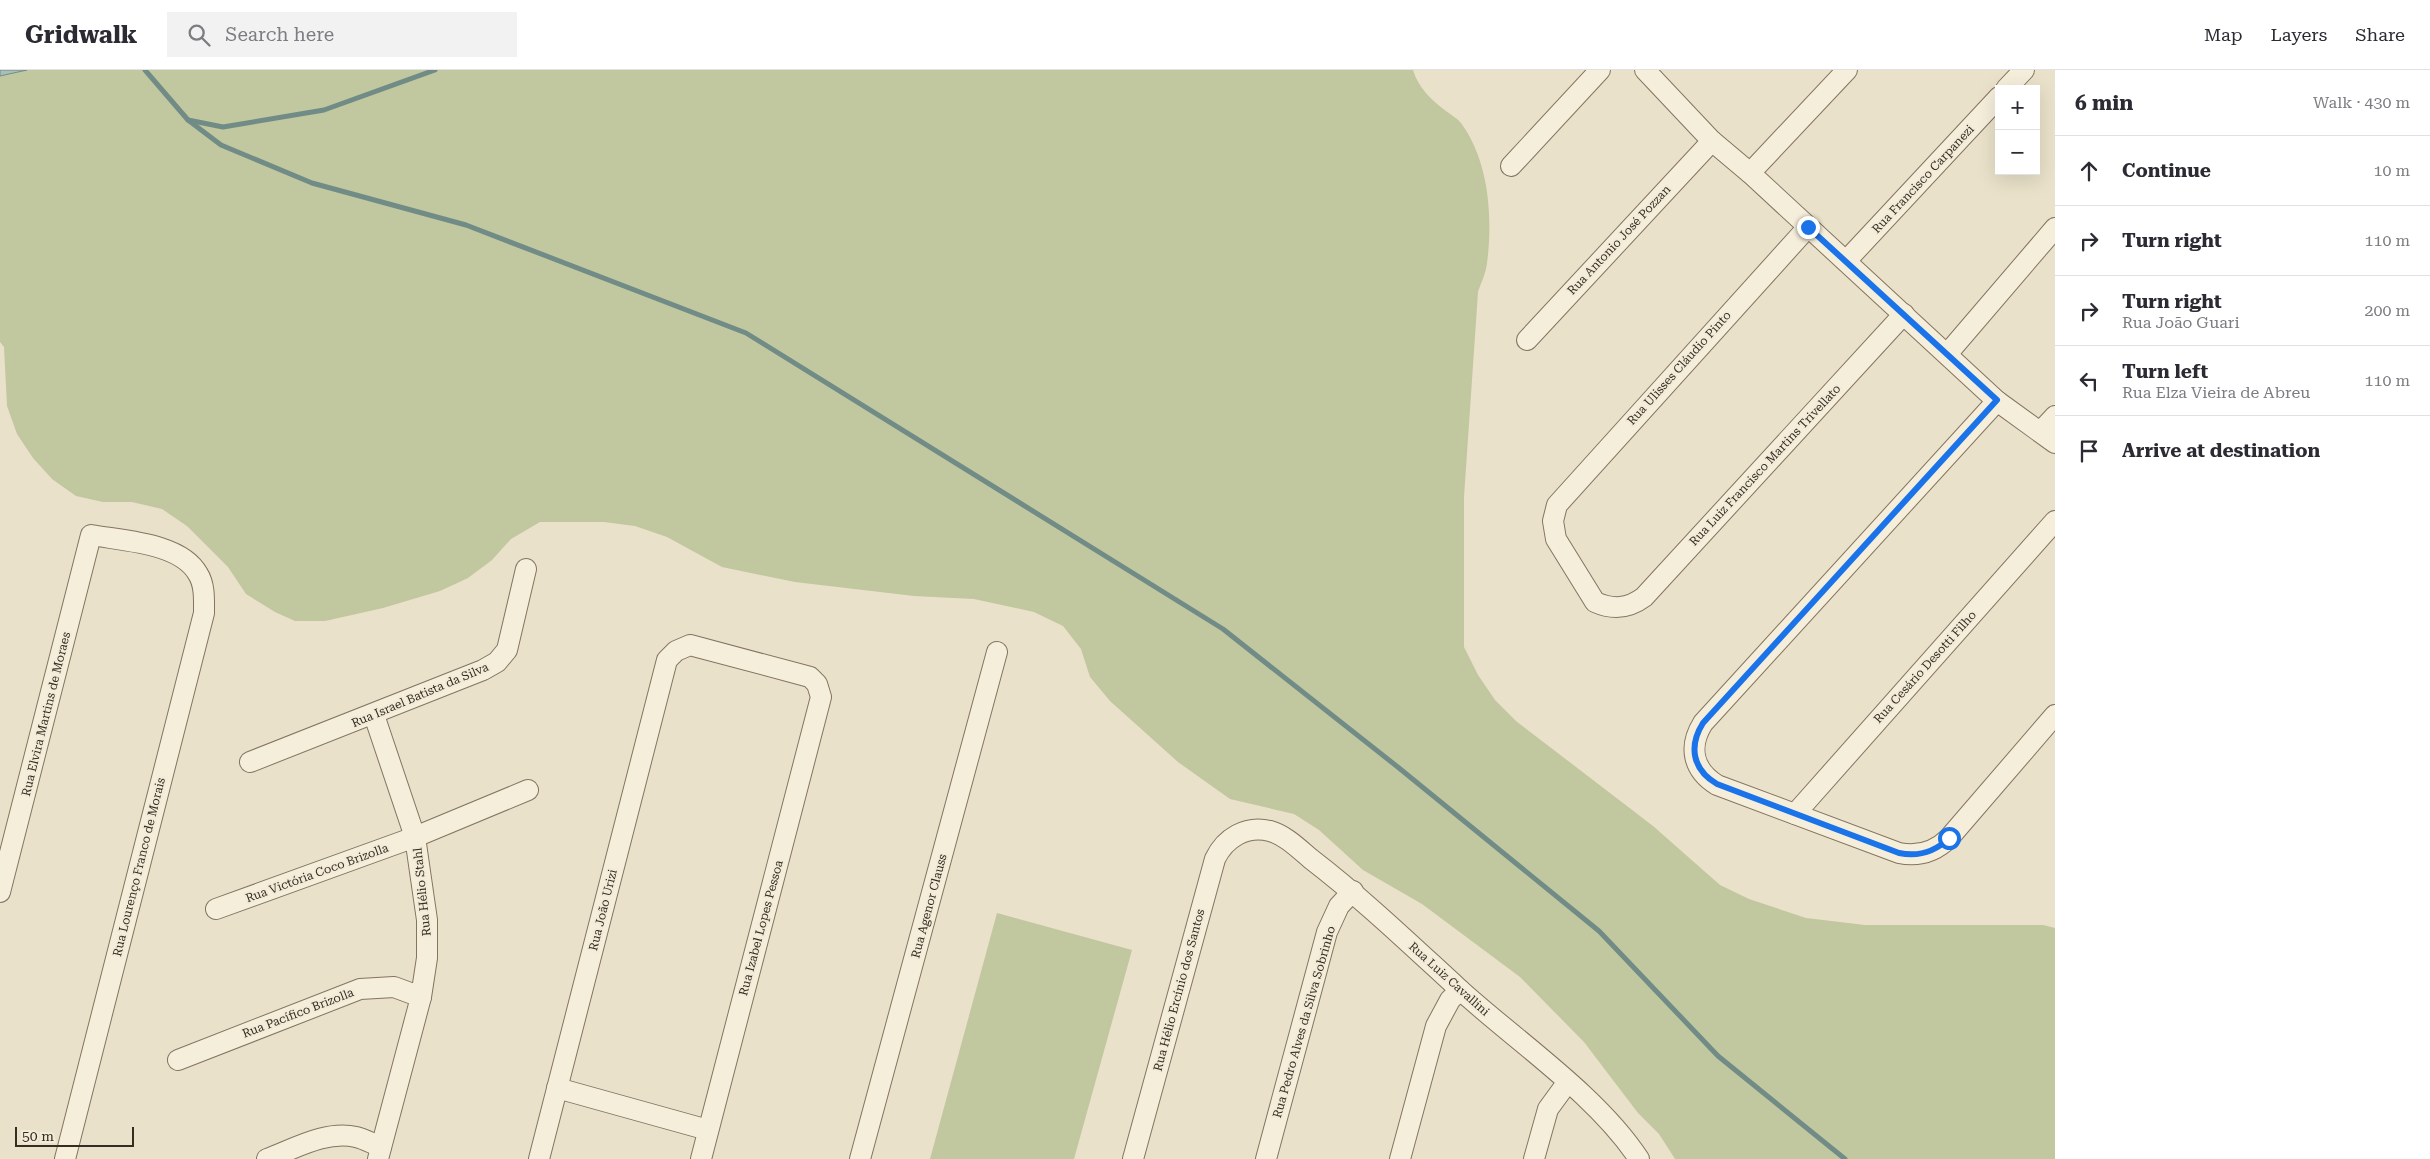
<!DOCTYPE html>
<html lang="en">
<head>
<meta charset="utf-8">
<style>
  body { margin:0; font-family:"Roboto Serif",serif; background:#f2f2f3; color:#2b2b33 }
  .controls { position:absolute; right:15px; top:15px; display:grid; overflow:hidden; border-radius:0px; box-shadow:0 5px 20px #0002 }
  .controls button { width:45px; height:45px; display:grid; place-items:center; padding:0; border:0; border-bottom:1px solid #e1e1e2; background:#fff; color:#2b2b33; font:25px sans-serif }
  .scale { position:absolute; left:15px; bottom:12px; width:119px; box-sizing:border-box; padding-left:5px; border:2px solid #362c22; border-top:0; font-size:14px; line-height:18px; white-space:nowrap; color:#362c22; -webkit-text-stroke:4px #f2ebd8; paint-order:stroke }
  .stop { position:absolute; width:15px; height:15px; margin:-11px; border:4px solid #1a73e8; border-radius:50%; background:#fff }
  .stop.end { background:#1a73e8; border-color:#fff; box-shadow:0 1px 5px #0008 }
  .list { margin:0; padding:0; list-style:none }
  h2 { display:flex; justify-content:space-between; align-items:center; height:65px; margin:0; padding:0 20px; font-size:21px }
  h2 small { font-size:16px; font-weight:400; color:#7c7c81 }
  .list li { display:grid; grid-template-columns:32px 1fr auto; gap:15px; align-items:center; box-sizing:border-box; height:70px; padding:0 20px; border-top:1px solid #e1e1e2 }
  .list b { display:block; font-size:19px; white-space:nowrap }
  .list p { margin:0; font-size:16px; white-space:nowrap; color:#7c7c81 }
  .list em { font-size:16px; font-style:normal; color:#7c7c81 }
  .icon { flex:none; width:28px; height:28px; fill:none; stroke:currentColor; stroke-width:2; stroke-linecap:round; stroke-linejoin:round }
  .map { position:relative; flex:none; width:2055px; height:1089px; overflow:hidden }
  header { display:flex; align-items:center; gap:30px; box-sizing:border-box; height:70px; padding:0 25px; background:#fff; border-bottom:1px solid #e1e1e2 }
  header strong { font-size:24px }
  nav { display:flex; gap:28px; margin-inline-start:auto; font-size:18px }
  .search { width:350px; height:45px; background:#f2f2f3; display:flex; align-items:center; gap:12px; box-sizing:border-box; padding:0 18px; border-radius:0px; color:#7c7c81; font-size:19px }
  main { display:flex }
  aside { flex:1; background:#fff }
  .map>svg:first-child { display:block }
  .green { fill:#c1c79e }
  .water { fill:#a9beb9; stroke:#718c86 }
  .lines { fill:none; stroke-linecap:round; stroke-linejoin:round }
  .stream { stroke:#718c86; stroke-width:5 }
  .minor-casing { stroke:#847460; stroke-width:22 }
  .minor { stroke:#f5eedb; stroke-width:20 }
  .route { stroke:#1a73e8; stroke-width:6 }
  .labels { text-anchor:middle; stroke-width:4; stroke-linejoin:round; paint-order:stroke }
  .street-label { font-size:12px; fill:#362c22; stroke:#f2ebd8 }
</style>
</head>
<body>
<header>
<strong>Gridwalk</strong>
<div class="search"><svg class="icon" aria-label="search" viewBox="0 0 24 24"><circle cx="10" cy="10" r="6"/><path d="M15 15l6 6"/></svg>Search here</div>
<nav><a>Map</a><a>Layers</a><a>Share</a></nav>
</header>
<main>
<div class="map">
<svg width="2055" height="1089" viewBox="0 0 2055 1089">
  <rect width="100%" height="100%" fill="#e9e1c9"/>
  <!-- green -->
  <g class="green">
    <path d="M27 0H1413C1418 17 1431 30 1446 41 1451 45 1457 48 1461 53 1489 91 1493 147 1487 193 1486 203 1481 213 1478 222L1464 427V577L1478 605 1495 630 1516 651 1653 756 1720 815 1749 829 1806 848 1865 855H2043L2055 858V1089H1675L1659 1064 1638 1043 1584 972 1520 907 1422 834 1363 800 1319 760 1294 744 1230 729 1178 692 1110 631 1090 607 1081 579 1063 556 1034 542 974 529 914 526 795 512 722 497 667 467 635 456 604 452H540L511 469 492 490 468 508 440 521 383 538 325 551H295L275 542 246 524 228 497 187 456 162 439 132 432H103L76 426 52 409 33 388 17 364 7 336 4 277 0 272V6Z"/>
    <path d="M997 843 1132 880 1074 1089H930Z"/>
  </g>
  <!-- water -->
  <path class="water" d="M0 0H27L0 6Z"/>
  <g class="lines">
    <!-- stream -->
    <g class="stream">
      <path d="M145 0 188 50 223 57 324 40 435 0"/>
      <path d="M188 50 221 75 312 113 466 155 746 263 1223 559 1399 698 1599 861 1718 986 1845 1089"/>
    </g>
    <defs>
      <g id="minor">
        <path d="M1645 0 1712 71 1750 103 1997 331 2055 373"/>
        <path d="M2006 19 2024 0"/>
        <path d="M1511 96 1600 0"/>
        <path d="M1750 103 1847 0"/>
        <path d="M1808 157 1557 435 1553 451 1556 469 1595 532C1613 540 1628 539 1644 527L1904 244"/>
        <path d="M1846 191 1999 27"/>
        <path d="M1527 270 1712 71"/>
        <path d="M1948 283 2055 158"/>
        <path d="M1997 331 1703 653C1688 677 1693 700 1717 715L1899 783C1919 787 1935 782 1949 768L2055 645"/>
        <path d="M2041 361 2055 346"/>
        <path d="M374 645 415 767 427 850V888L421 927 378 1089"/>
        <path d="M250 692 483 600 497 592 507 580 526 499"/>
        <path d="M1795 744 2055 451"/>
        <path d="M0 822 91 465C124 471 181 473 198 504 205 515 204 530 204 543L65 1089"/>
        <path d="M216 839 415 767 528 720"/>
        <path d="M178 990 360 919 394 917 421 927"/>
        <path d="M557 1018 708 1060"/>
        <path d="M267 1089C294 1079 326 1060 356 1067 365 1069 373 1074 381 1077"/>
        <path d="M539 1089 667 590 676 581 690 575 810 607 817 614 821 627 701 1089"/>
        <path d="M860 1089 997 582"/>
        <path d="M1133 1089 1215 789C1225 768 1246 755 1270 761 1285 765 1299 779 1311 789 1363 829 1410 874 1458 918 1516 971 1597 1025 1639 1089"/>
        <path d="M1266 1089 1327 862 1339 836 1353 821"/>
        <path d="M1400 1089 1436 956 1450 930 1460 920"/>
        <path d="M1534 1089 1548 1039 1567 1013"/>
      </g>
    </defs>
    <!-- minor casing -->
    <use href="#minor" class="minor-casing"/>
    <!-- minor -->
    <use href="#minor" class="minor"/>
  </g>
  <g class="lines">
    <!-- route -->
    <path class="route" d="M1808 157 1997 330 1703 653C1688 677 1693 700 1717 714L1899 783C1919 787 1935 782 1949 768"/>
  </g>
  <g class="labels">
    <!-- street labels -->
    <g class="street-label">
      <text transform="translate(1923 109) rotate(-47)" y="4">Rua Francisco Carpanezi</text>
      <text transform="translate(1619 170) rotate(-47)" y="4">Rua Antonio José Pozzan</text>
      <text transform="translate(1679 298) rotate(-48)" y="4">Rua Ulisses Cláudio Pinto</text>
      <text transform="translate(1765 395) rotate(-47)" y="4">Rua Luiz Francisco Martins Trivellato</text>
      <text transform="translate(1925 597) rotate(-48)" y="4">Rua Cesário Desotti Filho</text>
      <text transform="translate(420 625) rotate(-23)" y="4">Rua Israel Batista da Silva</text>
      <text transform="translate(46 644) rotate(-76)" y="4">Rua Elvira Martins de Moraes</text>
      <text transform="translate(139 797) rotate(-76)" y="4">Rua Lourenço Franco de Morais</text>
      <text transform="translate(317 803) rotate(-20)" y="4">Rua Victória Coco Brizolla</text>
      <text transform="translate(422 822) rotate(-96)" y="4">Rua Hélio Stahl</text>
      <text transform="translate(929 836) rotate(-75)" y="4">Rua Agenor Clauss</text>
      <text transform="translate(603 840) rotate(-76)" y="4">Rua João Urizi</text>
      <text transform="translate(761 858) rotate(-75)" y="4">Rua Izabel Lopes Pessoa</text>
      <text transform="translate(1449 909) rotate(42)" y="4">Rua Luiz Cavallini</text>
      <text transform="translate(1179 920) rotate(-75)" y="4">Rua Hélio Ercínio dos Santos</text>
      <text transform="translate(298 943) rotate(-21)" y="4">Rua Pacífico Brizolla</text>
      <text transform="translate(1304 952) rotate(-74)" y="4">Rua Pedro Alves da Silva Sobrinho</text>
    </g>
  </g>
</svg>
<div class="controls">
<button>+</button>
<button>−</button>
</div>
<div class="scale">50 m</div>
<div class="stop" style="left:1949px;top:768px"></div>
<div class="stop end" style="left:1808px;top:157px"></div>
</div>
<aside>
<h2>6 min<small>Walk · 430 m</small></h2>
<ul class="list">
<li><svg class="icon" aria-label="ahead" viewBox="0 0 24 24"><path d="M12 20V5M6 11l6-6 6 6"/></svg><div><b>Continue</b></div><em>10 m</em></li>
<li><svg class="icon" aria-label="right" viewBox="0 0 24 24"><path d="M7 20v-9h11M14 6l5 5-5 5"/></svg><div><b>Turn right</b></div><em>110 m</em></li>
<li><svg class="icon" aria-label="right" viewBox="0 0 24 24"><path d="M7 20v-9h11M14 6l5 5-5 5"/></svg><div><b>Turn right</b><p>Rua João Guari</p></div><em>200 m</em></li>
<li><svg class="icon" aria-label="left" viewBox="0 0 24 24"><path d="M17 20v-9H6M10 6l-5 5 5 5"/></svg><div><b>Turn left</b><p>Rua Elza Vieira de Abreu</p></div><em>110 m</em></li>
<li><svg class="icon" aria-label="arrive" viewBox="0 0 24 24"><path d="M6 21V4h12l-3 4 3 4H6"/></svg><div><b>Arrive at destination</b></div></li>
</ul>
</aside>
</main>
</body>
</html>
